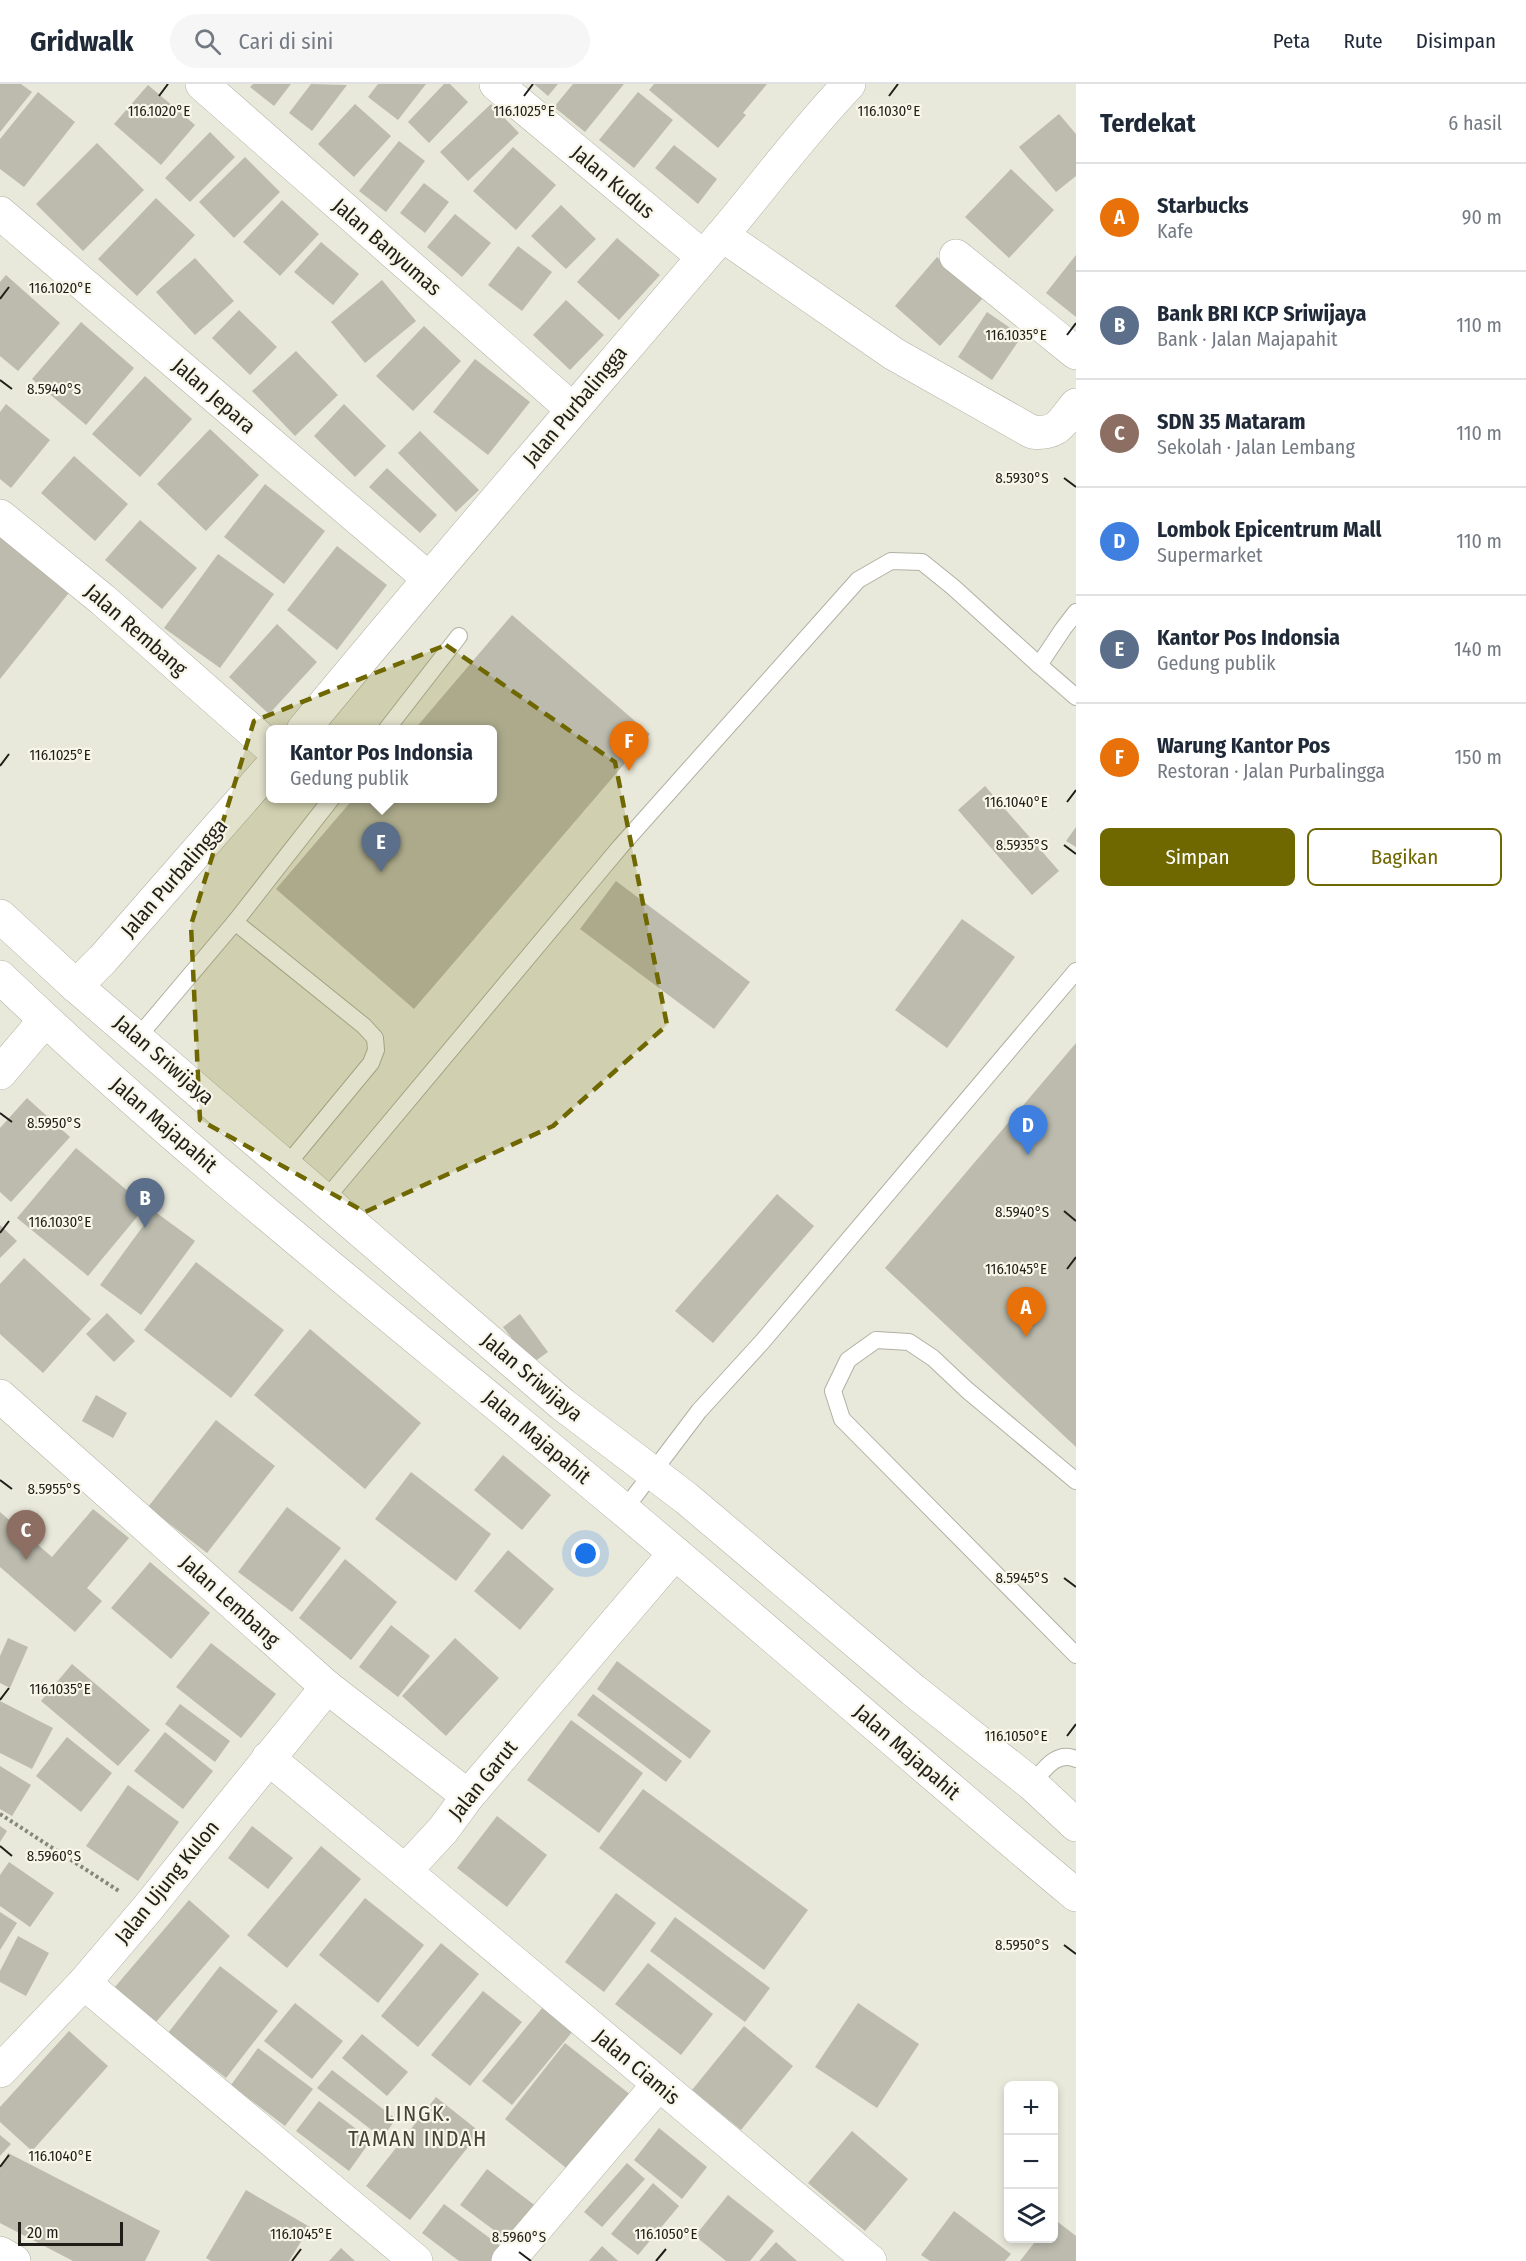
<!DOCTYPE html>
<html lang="id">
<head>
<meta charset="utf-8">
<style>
  body { margin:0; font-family:"Fira Sans Condensed",sans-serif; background:#f6f6f7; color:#1f2937 }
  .controls { position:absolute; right:18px; bottom:18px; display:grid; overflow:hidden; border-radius:9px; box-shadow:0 3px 9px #0003 }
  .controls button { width:54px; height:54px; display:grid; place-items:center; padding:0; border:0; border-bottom:2px solid #e0e1e3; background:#fff; color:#1f2937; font:30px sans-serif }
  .scale { position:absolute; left:18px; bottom:15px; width:105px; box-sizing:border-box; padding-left:6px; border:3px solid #1f1e19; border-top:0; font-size:16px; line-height:21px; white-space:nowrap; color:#1f1e19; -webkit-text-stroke:4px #f7f6e8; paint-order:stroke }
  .you { position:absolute; left:586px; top:1470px; width:21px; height:21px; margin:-15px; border:4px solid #fff; border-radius:50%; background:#1a73e8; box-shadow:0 0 0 9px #1a73e833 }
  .badge { display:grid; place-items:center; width:39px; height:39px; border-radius:50%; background:#6f6700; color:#fff; font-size:20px; font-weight:700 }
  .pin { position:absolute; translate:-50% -50px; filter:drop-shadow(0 2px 3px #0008) }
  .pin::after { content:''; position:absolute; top:32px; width:21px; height:18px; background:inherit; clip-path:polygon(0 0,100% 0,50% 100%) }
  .popup { position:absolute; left:266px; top:641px; width:231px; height:78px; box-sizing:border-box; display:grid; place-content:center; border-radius:9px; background:#fff; filter:drop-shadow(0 2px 4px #0005); font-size:20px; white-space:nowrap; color:#747a83 }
  .popup b { font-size:22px; color:#1f2937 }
  .popup::after { content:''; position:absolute; left:50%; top:100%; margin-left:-12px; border:12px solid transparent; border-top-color:#fff }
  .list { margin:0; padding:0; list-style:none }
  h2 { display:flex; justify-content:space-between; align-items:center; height:78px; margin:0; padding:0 24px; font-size:26px }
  h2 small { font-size:20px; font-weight:400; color:#747a83 }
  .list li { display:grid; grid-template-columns:39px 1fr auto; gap:18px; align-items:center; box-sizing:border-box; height:108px; padding:0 24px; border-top:2px solid #e0e1e3 }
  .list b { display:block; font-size:22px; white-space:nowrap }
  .list p { margin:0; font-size:20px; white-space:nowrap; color:#747a83 }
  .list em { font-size:20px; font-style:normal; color:#747a83 }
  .actions { display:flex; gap:12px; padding:18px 24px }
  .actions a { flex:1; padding:14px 0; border:2px solid #6f6700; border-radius:9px; text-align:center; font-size:21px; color:#6f6700 }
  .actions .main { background:#6f6700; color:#fff }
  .icon { flex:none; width:33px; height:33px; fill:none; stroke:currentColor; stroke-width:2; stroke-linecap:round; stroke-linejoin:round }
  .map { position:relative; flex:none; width:1076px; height:2177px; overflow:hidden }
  header { display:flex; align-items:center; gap:36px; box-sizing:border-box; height:84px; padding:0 30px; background:#fff; border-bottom:2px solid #e0e1e3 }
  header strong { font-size:28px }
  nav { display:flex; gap:33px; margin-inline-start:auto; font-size:21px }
  .search { width:420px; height:54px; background:#f6f6f7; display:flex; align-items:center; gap:15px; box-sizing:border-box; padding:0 21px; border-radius:33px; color:#747a83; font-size:22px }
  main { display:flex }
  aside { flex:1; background:#fff }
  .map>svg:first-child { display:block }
  .building { fill:#bcbbae }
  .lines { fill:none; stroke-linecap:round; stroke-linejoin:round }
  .lane-casing { stroke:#b1b0a3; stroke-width:18 }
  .street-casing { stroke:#b1b0a3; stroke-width:34 }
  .primary-casing { stroke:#b1b0a3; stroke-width:34 }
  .path { stroke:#87867d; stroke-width:4; stroke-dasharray:3 3; stroke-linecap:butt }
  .lane { stroke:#fff; stroke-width:16 }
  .street { stroke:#fff; stroke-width:33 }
  .primary { stroke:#fff; stroke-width:33 }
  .marked { fill:#6f6700; fill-opacity:0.2; stroke:#6f6700; stroke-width:4.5; stroke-dasharray:12 8; stroke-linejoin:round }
  .ticks { fill:none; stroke:#1f1e19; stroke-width:2 }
  .labels { text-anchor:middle; stroke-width:4.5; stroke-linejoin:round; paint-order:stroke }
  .street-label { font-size:21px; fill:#1f1e19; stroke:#f7f6e8 }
  .neighbourhood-label { font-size:22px; letter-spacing:1.5px; fill:#434337; stroke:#f7f6e8 }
  .ticks-label { font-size:15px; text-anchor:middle; fill:#1f1e19; stroke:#f7f6e8; stroke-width:4.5; stroke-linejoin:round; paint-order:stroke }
</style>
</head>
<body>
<header>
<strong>Gridwalk</strong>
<div class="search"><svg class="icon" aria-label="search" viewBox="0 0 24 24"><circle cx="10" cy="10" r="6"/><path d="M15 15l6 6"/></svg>Cari di sini</div>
<nav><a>Peta</a><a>Rute</a><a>Disimpan</a></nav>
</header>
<main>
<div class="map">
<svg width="1076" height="2177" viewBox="0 0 1076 2177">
  <rect width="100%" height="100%" fill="#e9e9db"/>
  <!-- building -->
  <g class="building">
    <path d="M0 0H21L32 8 0 48Z"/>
    <path d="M253 0H291L274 22 250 3Z"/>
    <path d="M311 0 347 1 312 47 289 29Z"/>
    <path d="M378 0H426L398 36 368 13Z"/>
    <path d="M444 0H450L468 18 429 59 408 38Z"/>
    <path d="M534 0H558L548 12Z"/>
    <path d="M573 0H624L585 48 554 23Z"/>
    <path d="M654 0H767L743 29 746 31 718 64 649 6Z"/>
    <path d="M148 1 195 41 161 81 114 40Z"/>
    <path d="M38 8 75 38 24 103 0 85V55Z"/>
    <path d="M638 8 673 36 634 84 599 56Z"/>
    <path d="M355 20 391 52 354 93 318 60Z"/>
    <path d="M491 20 519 49 468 97 440 68Z"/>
    <path d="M1059 30 1076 50V92L1056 108 1019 63Z"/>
    <path d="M210 48 235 73 190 118 165 94Z"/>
    <path d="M399 57 425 77 386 128 359 107Z"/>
    <path d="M97 59 144 106 83 167 36 120Z"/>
    <path d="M674 61 717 95 698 120 655 84Z"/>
    <path d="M513 63 556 101 516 146 473 107Z"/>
    <path d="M245 73 280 108 234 154 199 118Z"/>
    <path d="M1011 85 1054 126 1009 174 965 133Z"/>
    <path d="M424 99 449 118 425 149 400 129Z"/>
    <path d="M156 114 195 151 137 212 98 175Z"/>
    <path d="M282 116 319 150 280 192 243 158Z"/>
    <path d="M561 121 596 155 566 185 531 152Z"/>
    <path d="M455 130 491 159 462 193 427 163Z"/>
    <path d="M617 154 660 191 619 236 577 198Z"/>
    <path d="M321 158 359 190 333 221 294 188Z"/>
    <path d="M518 162 552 188 522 227 488 201Z"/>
    <path d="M1076 171V233L1046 209Z"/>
    <path d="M937 173 983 214 940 262 895 222Z"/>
    <path d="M195 174 234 217 195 251 156 208Z"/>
    <path d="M6 191 60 239 18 287 0 272V198Z"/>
    <path d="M382 196 416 237 365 279 331 238Z"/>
    <path d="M566 216 604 251 570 286 533 251Z"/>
    <path d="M239 226 277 263 250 291 212 254Z"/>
    <path d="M987 228 1022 252 992 296 958 273Z"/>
    <path d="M81 238 134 284 86 341 32 295Z"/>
    <path d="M424 242 461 277 413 327 376 292Z"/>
    <path d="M296 267 338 311 295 352 252 307Z"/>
    <path d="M475 275 530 318 488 371 433 328Z"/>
    <path d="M145 292 192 335 140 393 92 350Z"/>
    <path d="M6 320 50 356 11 404 0 395V328Z"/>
    <path d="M344 320 386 362 355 393 314 352Z"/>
    <path d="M210 345 259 391 206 447 157 400Z"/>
    <path d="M420 347 479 406 456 428 398 369Z"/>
    <path d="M74 372 128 420 95 457 41 409Z"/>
    <path d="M387 384 437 431 420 449 369 403Z"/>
    <path d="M265 400 325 447 284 500 224 453Z"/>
    <path d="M140 436 197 484 162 525 105 476Z"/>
    <path d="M0 443 72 505 0 595Z"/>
    <path d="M337 462 387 501 337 566 287 526Z"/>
    <path d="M218 470 274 510 220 584 164 544Z"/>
    <path d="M512 531 650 650 414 925 276 805 354 714H492V646H414Z"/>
    <path d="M277 540 317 578 269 630 229 593Z"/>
    <path d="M985 702 1059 787 1032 811 958 726Z"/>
    <path d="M1076 743V763L1066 757Z"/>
    <path d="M616 797 750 898 714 945 580 845Z"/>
    <path d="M962 835 1015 873 947 964 895 926Z"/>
    <path d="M1076 959V1363L885 1184Z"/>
    <path d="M27 1014 70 1053 11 1118 0 1108V1044Z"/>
    <path d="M76 1064 146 1122 88 1192 17 1134Z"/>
    <path d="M777 1110 814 1142 713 1259 675 1227Z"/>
    <path d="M154 1127 195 1157 141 1231 100 1201Z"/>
    <path d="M0 1141 17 1157 0 1174Z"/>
    <path d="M24 1174 91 1235 43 1289 0 1250V1200Z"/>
    <path d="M196 1178 284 1246 231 1314 144 1246Z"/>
    <path d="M107 1229 135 1257 114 1278 86 1250Z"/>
    <path d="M520 1230 548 1268 531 1280 503 1243Z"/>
    <path d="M310 1245 421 1339 365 1405 254 1311Z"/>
    <path d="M96 1311 127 1329 113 1354 82 1337Z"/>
    <path d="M216 1336 275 1382 207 1469 148 1423Z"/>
    <path d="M503 1371 551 1411 522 1446 474 1406Z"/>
    <path d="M411 1388 491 1450 456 1497 375 1435Z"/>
    <path d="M287 1423 341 1464 292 1528 238 1488Z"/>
    <path d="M93 1425 129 1454 87 1504 102 1517 75 1548 0 1483V1428L52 1473Z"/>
    <path d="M508 1466 554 1505 520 1546 474 1507Z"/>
    <path d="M345 1475 397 1518 351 1576 299 1534Z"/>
    <path d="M150 1478 210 1529 171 1575 111 1524Z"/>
    <path d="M391 1541 430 1572 398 1613 359 1583Z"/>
    <path d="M8 1554 28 1563 10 1604 0 1599V1572Z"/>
    <path d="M455 1554 499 1594 446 1652 402 1612Z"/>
    <path d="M211 1559 276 1610 241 1654 176 1603Z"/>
    <path d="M617 1577 711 1647 690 1675 597 1605Z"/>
    <path d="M72 1580 150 1646 118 1682 41 1617Z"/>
    <path d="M593 1610 682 1677 666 1698 577 1631Z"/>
    <path d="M0 1617 53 1644 32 1685 0 1669Z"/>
    <path d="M180 1620 230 1657 215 1678 165 1640Z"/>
    <path d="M571 1636 643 1689 599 1749 527 1696Z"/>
    <path d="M165 1648 213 1687 183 1725 134 1687Z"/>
    <path d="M67 1653 112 1689 81 1728 36 1692Z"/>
    <path d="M0 1682 31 1701 12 1732 0 1725Z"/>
    <path d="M128 1701 179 1738 138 1797 86 1762Z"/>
    <path d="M643 1705 808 1826 764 1886 599 1764Z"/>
    <path d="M497 1732 547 1771 507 1823 457 1784Z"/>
    <path d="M0 1742 7 1747 0 1758Z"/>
    <path d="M252 1742 293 1774 268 1805 228 1774Z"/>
    <path d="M321 1762 361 1795 287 1884 247 1851Z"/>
    <path d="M9 1778 54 1809 30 1843 0 1822V1791Z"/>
    <path d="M616 1809 656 1839 604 1908 565 1878Z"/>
    <path d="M365 1814 424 1861 378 1919 319 1871Z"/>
    <path d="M189 1816 230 1852 156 1938 115 1903Z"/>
    <path d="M0 1828 17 1839 0 1866Z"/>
    <path d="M675 1833 770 1904 745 1938 650 1867Z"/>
    <path d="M18 1852 49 1869 26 1912 0 1898V1887Z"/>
    <path d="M441 1859 479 1890 418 1963 381 1932Z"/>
    <path d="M648 1879 713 1930 681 1971 615 1920Z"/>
    <path d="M220 1882 278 1927 226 1994 168 1949Z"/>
    <path d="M483 1907 522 1938 470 2002 431 1971Z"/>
    <path d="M295 1919 343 1957 312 1995 264 1957Z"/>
    <path d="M858 1919 919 1960 877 2024 815 1983Z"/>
    <path d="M543 1923 573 1947 512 2021 482 1997Z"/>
    <path d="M744 1942 793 1982 741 2046 692 2006Z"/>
    <path d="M69 1947 108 1982 32 2067 0 2038V2023Z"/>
    <path d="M362 1950 408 1988 387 2012 342 1974Z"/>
    <path d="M565 1959 636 2015 575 2091 505 2035Z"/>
    <path d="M258 1964 313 2005 285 2042 231 2001Z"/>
    <path d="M332 1986 396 2035 382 2054 317 2004Z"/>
    <path d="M436 2013 480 2048 410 2136 366 2102Z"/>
    <path d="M319 2017 371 2056 349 2087 296 2047Z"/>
    <path d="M659 2044 707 2083 682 2115 634 2076Z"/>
    <path d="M852 2047 908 2095 865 2147 808 2099Z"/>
    <path d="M0 2051 11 2060 0 2072Z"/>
    <path d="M8 2069 160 2147 145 2177H73L0 2139V2085Z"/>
    <path d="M627 2079 645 2095 602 2143 584 2128Z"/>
    <path d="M487 2085 545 2129 518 2164 460 2121Z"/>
    <path d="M653 2099 679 2122 638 2171 611 2150Z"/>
    <path d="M246 2106 310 2143 289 2177H211L206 2174Z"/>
    <path d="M728 2111 774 2147 750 2177H726L695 2152Z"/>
    <path d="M444 2120 503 2164 493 2177H459L422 2149Z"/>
    <path d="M954 2127 1011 2170 1005 2177H930L921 2171Z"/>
    <path d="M1054 2135 1076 2152V2177H1020L1038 2154H1054Z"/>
    <path d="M776 2158 797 2177H759Z"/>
    <path d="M602 2162 618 2177H589Z"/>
    <path d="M341 2164 355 2177H329Z"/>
  </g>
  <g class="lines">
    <defs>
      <g id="lane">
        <path d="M1039 581 1076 613"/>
        <path d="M386 646 459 552"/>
        <path d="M235 838 332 714"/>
        <path d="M138 953 235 838 364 942 375 954 376 966 371 979 286 1082"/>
        <path d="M324 1117 620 763 858 496 891 477 922 478 953 503 1039 581 1063 545 1076 528"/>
        <path d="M1076 1397 967 1306 933 1274 909 1258 876 1256 848 1276 833 1307 842 1335 1076 1571"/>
        <path d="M624 1426 699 1327 762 1258 1076 887"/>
        <path d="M1032 1700C1043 1687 1056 1666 1076 1675"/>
      </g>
      <g id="street">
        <path d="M202 0 572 325"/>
        <path d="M496 0 702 172"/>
        <path d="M0 129 428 494"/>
        <path d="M722 151 894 270 1032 348C1058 351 1061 339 1076 321"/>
        <path d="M956 172 1076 269"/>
        <path d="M0 432 103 516 270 663"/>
        <path d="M303 646C441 478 583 315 723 150 765 100 804 47 849 0"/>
        <path d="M76 902 103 875 270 684"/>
        <path d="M0 989 45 936"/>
        <path d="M0 1312 327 1603 468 1712"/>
        <path d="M268 1674 405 1787 870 2177"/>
        <path d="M405 1787 443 1746 468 1712 675 1469"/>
        <path d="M84 1899 416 2177"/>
        <path d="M0 1987 84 1899 147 1825 327 1603"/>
        <path d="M0 2169 14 2177"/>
        <path d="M508 2177 658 2001"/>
      </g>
      <g id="primary">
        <path d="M0 832 76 902 562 1320 686 1414 913 1606 1032 1700 1076 1741"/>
        <path d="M0 893C185 1070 387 1228 583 1392 749 1529 910 1673 1076 1811"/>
      </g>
    </defs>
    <!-- lane casing -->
    <use href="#lane" class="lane-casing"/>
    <!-- street casing -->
    <use href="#street" class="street-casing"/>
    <!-- primary casing -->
    <use href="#primary" class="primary-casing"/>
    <!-- path -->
    <path class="path" d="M0 1730 119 1807"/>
    <!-- lane -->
    <use href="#lane" class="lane"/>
    <!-- street -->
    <use href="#street" class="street"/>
    <!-- primary -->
    <use href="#primary" class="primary"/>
  </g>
  <!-- marked area -->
  <path class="marked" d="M446 561 615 678 667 941 553 1042 365 1128 200 1036 191 841 254 637Z"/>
  <!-- ticks -->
  <path class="ticks" d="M159 12 168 0M524 12 533 0M889 12 898 0M0 215 9 203M1067 251 1076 239M0 296 12 305M1064 394 1076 403M0 682 9 670M1067 718 1076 706M1064 761 1076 770M0 1029 12 1038M1064 1127 1076 1137M0 1149 9 1137M1067 1185 1076 1173M0 1396 12 1405M1064 1494 1076 1503M0 1616 9 1604M1067 1652 1076 1640M0 1762 12 1772M1064 1861 1076 1870M0 2083 9 2071M519 2168 531 2177M292 2177 301 2165M656 2177 666 2165"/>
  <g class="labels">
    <!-- street labels -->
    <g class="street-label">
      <text transform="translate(613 98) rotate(40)" y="7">Jalan Kudus</text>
      <text transform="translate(387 163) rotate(41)" y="7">Jalan Banyumas</text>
      <text transform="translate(214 312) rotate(41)" y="7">Jalan Jepara</text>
      <text transform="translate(575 322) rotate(-50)" y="7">Jalan Purbalingga</text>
      <text transform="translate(136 546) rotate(41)" y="7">Jalan Rembang</text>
      <text transform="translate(174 794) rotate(-49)" y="7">Jalan Purbalingga</text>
      <text transform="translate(164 976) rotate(41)" y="7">Jalan Sriwijaya</text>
      <text transform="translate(164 1041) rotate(41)" y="7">Jalan Majapahit</text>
      <text transform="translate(532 1293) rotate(40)" y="7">Jalan Sriwijaya</text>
      <text transform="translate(537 1353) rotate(40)" y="7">Jalan Majapahit</text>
      <text transform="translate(230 1517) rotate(42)" y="7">Jalan Lembang</text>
      <text transform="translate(907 1668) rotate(41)" y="7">Jalan Majapahit</text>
      <text transform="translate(483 1696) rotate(-51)" y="7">Jalan Garut</text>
      <text transform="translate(167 1798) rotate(-51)" y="7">Jalan Ujung Kulon</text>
      <text transform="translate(637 1983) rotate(40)" y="7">Jalan Ciamis</text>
    </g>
    <!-- neighbourhood labels -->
    <g class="neighbourhood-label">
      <text x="418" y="2037">LINGK.<tspan x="418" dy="25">TAMAN INDAH</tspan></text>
    </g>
  </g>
  <g class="ticks-label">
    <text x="159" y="32">116.1020°E</text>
    <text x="524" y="32">116.1025°E</text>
    <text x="889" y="32">116.1030°E</text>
    <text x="60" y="209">116.1020°E</text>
    <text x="1016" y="256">116.1035°E</text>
    <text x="54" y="310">8.5940°S</text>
    <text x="1022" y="399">8.5930°S</text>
    <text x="60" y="676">116.1025°E</text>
    <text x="1016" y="723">116.1040°E</text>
    <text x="1022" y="766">8.5935°S</text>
    <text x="54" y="1044">8.5950°S</text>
    <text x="1022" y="1133">8.5940°S</text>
    <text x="60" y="1143">116.1030°E</text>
    <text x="1016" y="1190">116.1045°E</text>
    <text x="54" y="1410">8.5955°S</text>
    <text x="1022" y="1499">8.5945°S</text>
    <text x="60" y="1610">116.1035°E</text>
    <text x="1016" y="1657">116.1050°E</text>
    <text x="54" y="1777">8.5960°S</text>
    <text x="1022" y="1866">8.5950°S</text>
    <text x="60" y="2077">116.1040°E</text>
    <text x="301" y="2155">116.1045°E</text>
    <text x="666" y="2155">116.1050°E</text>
    <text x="519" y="2158">8.5960°S</text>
  </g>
</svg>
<div class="controls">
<button>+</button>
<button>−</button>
<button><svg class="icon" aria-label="layers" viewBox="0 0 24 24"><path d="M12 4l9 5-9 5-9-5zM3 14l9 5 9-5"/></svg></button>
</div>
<div class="scale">20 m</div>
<div class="you"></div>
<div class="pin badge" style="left:1026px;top:1253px;background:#e8710a">A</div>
<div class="pin badge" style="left:145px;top:1144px;background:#5c6f8a">B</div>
<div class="pin badge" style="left:26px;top:1476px;background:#8d6e63">C</div>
<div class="pin badge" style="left:1028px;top:1071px;background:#3f7fe0">D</div>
<div class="pin badge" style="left:381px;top:788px;background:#5c6f8a">E</div>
<div class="popup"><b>Kantor Pos Indonsia</b>Gedung publik</div>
<div class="pin badge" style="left:629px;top:687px;background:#e8710a">F</div>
</div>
<aside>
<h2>Terdekat<small>6 hasil</small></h2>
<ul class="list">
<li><span class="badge" style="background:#e8710a">A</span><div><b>Starbucks</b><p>Kafe</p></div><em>90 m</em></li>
<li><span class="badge" style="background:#5c6f8a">B</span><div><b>Bank BRI KCP Sriwijaya</b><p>Bank · Jalan Majapahit</p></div><em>110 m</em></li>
<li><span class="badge" style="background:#8d6e63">C</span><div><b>SDN 35 Mataram</b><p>Sekolah · Jalan Lembang</p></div><em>110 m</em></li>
<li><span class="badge" style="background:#3f7fe0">D</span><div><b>Lombok Epicentrum Mall</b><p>Supermarket</p></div><em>110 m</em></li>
<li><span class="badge" style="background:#5c6f8a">E</span><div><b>Kantor Pos Indonsia</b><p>Gedung publik</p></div><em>140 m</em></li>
<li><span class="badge" style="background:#e8710a">F</span><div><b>Warung Kantor Pos</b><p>Restoran · Jalan Purbalingga</p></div><em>150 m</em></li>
</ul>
<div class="actions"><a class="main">Simpan</a><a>Bagikan</a></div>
</aside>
</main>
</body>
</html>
